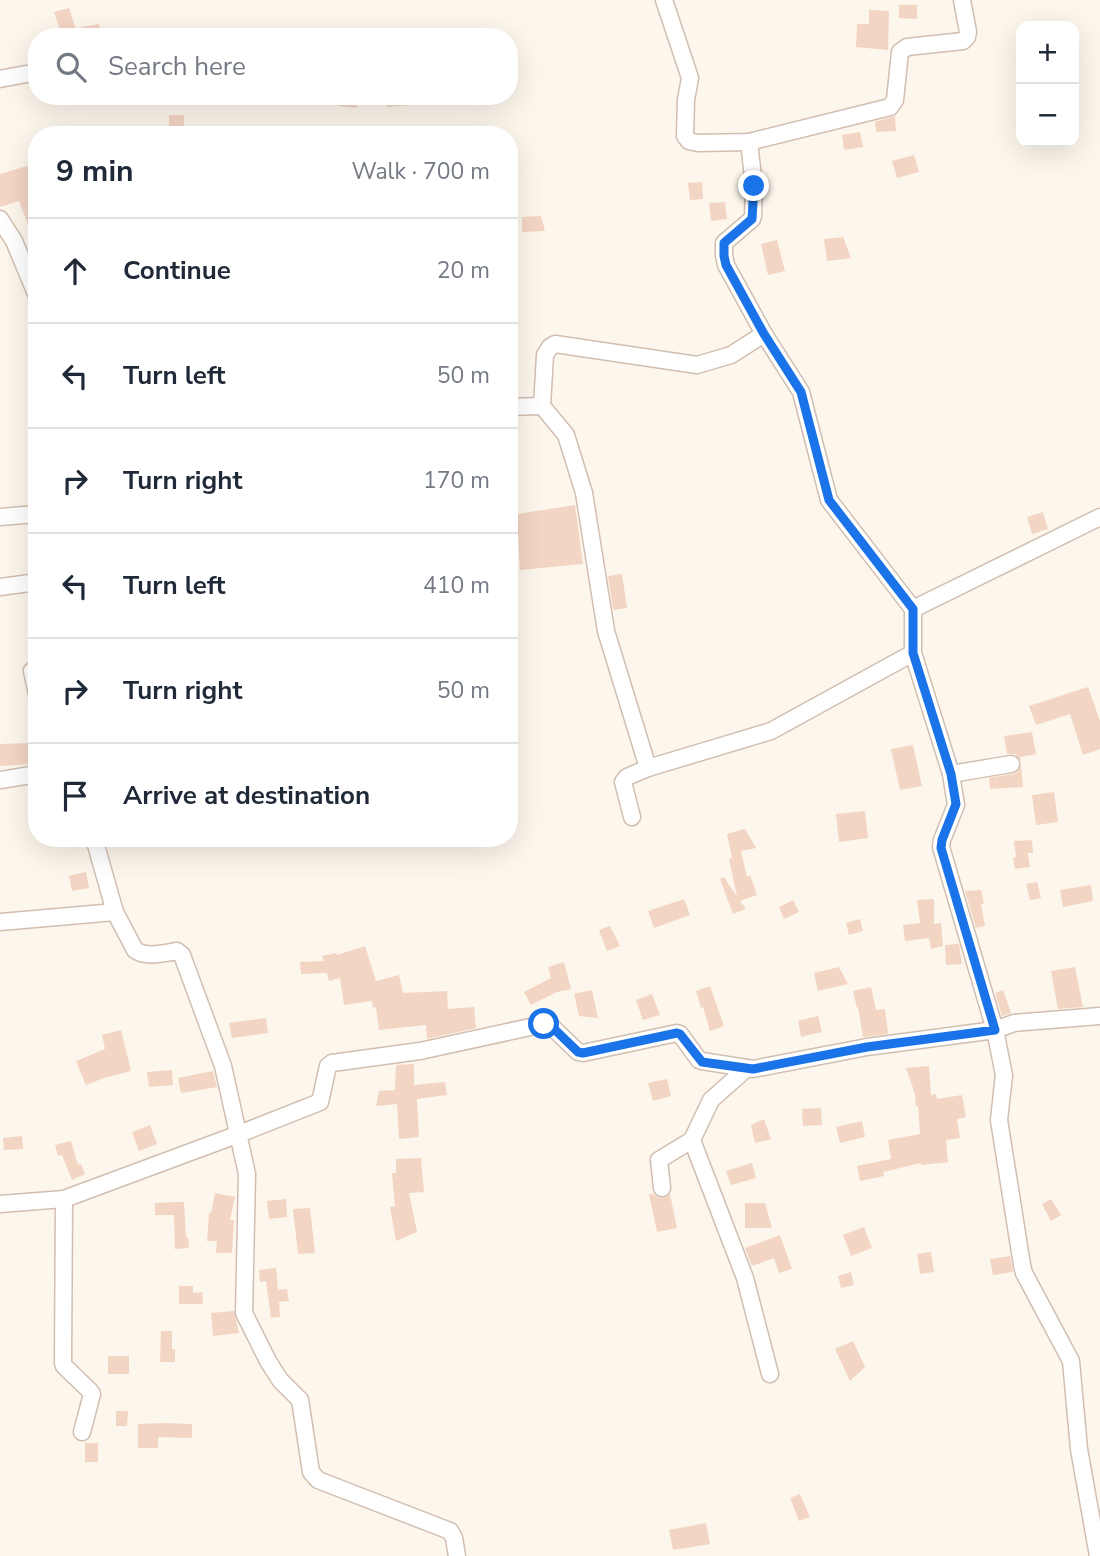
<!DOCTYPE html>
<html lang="en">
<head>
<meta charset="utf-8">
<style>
  body { margin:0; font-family:"Nunito Sans",sans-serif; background:#f2f2f3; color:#1f2937 }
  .controls { position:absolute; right:21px; top:21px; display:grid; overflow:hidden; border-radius:14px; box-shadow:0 7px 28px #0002 }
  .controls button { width:63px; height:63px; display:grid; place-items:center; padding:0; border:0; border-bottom:2px solid #e0e1e3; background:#fff; color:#1f2937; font:35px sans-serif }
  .stop { position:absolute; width:21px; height:21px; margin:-16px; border:5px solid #1a73e8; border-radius:50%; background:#fff }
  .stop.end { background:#1a73e8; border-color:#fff; box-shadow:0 2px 7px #0008 }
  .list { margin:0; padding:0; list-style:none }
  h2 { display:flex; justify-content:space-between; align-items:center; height:91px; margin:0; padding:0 28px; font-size:30px }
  h2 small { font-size:23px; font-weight:400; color:#747a83 }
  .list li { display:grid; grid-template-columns:46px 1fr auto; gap:21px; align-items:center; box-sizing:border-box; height:105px; padding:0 28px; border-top:2px solid #e0e1e3 }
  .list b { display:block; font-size:26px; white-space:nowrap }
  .list em { font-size:23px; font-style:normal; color:#747a83 }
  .icon { flex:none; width:38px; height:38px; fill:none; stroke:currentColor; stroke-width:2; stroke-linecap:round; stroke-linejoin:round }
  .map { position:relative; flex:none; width:1100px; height:1556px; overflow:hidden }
  .search { position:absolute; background:#fff; box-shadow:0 7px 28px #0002; left:28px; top:28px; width:490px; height:77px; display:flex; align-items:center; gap:18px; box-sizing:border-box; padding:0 24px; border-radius:28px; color:#747a83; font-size:26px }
  .panel { position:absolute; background:#fff; box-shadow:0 7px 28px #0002; left:28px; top:126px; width:490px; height:721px; border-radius:28px }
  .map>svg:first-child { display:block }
  .building { fill:#f3d5c3 }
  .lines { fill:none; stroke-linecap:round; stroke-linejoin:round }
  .street-casing { stroke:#d1beb0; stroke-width:19 }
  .street { stroke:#fff; stroke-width:16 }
  .route { stroke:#1a73e8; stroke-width:9 }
</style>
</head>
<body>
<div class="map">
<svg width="1100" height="1556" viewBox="0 0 1100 1556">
  <rect width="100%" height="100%" fill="#fdf6ec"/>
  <!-- building -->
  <g class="building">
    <path d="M899 5H917V19L899 18Z"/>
    <path d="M69 8 76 30 61 33 54 12Z"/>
    <path d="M869 10 889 11 888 50 856 47 857 24H869Z"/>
    <path d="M99 24 101 37H82L81 27Z"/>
    <path d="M339 96H358L357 108 338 106Z"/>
    <path d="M386 96H421L422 104 387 107Z"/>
    <path d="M169 115H184V128L169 127Z"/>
    <path d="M895 116 896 131 876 132 875 122Z"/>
    <path d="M860 132 863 147 844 150 842 135Z"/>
    <path d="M914 155 919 172 897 178 892 161Z"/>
    <path d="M37 163V244L36 245 19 201 0 207V174Z"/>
    <path d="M702 182 703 199 690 200 688 183Z"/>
    <path d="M725 202 727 219 711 221 709 203Z"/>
    <path d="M541 216 545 231 522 232V217Z"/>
    <path d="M843 237 851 258 827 261 824 239Z"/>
    <path d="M777 240 785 271 768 275 761 244Z"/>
    <path d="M575 505 583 564 520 570 517 514Z"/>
    <path d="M1043 512 1048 529 1032 534 1027 517Z"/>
    <path d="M622 574 627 608 613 610 608 576Z"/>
    <path d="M1088 687 1100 721V749L1083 755 1070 714 1036 725 1029 706Z"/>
    <path d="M1032 732 1036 754 1020 757 1021 761 1015 754H1007L1004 736Z"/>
    <path d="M31 743 33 764 0 766V744Z"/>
    <path d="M913 745 922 786 900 790 891 749Z"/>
    <path d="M1021 765 1023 787 990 789 989 778 1013 774 1018 772Z"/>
    <path d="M1054 792 1058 822 1036 825 1032 795Z"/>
    <path d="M865 811 868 838 839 842 836 814Z"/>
    <path d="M745 829 756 848 741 851 747 877 750 875 757 895 740 901 746 909 733 914 720 879 724 877 737 897 729 859 732 858 727 834Z"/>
    <path d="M1032 840 1033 853H1028L1030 867 1015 869 1013 858 1016 857 1014 841Z"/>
    <path d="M86 872 89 888 72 891 69 876Z"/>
    <path d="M1037 882 1041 898 1030 900 1026 884Z"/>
    <path d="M1091 885 1093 901 1063 907 1060 890Z"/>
    <path d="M981 890 984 904H981L985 926 976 928 965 891Z"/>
    <path d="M684 899 690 915 654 928 648 911Z"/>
    <path d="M934 899V924L941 923 943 946 931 949 929 938 905 941 903 925 920 923 917 900Z"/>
    <path d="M793 900 799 912 784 919 779 907Z"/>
    <path d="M860 919 863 931 849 935 846 923Z"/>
    <path d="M610 926 620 946 607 951 599 930Z"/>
    <path d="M959 944 962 964 946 965 945 945Z"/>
    <path d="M365 946 376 981 399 975 403 993 447 991 448 1009 474 1007 476 1028 427 1039 426 1025 379 1030 376 1007 373 1008 372 1001 344 1005 340 978 329 981 327 973 301 974 300 962 324 961 322 956 336 953 337 955Z"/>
    <path d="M564 962 571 989 557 992 531 1005 524 992 551 978 548 967Z"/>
    <path d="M839 967 848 984 818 991 814 973Z"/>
    <path d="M1075 967 1083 1007 1058 1009 1051 971Z"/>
    <path d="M710 986 724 1026 710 1031 703 1007 701 1008 696 991Z"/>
    <path d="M871 987 876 1010 885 1009 888 1034 863 1037 858 1007 857 1008 853 991Z"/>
    <path d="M592 990 598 1018 579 1016 574 994Z"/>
    <path d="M1003 990 1011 1013 1002 1016 995 993Z"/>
    <path d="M652 994 660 1015 643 1020 636 1000Z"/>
    <path d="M818 1016 822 1032 801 1037 798 1021Z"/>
    <path d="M266 1018 268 1033 232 1038 229 1023Z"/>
    <path d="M121 1030 131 1071 104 1078 86 1085 76 1061 105 1049 102 1035Z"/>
    <path d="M414 1064V1085L445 1082 447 1095 417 1099 419 1137 399 1139 397 1104 376 1106 379 1091 395 1090 396 1065Z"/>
    <path d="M929 1066 931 1095 936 1094 937 1099 962 1095 966 1117 957 1119 960 1138 946 1140 948 1162 921 1165V1163L883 1172 884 1176 860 1181 857 1166 891 1159 888 1140 920 1134 918 1106H916L915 1094 906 1068Z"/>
    <path d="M172 1070 173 1085 149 1087 147 1072Z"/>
    <path d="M213 1071 217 1087 181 1093 178 1078Z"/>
    <path d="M667 1079 671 1096 653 1101 648 1083Z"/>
    <path d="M821 1108 822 1125 803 1126 802 1109Z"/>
    <path d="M764 1119 771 1139 755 1143 751 1125Z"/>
    <path d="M862 1121 865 1137 840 1143 836 1127Z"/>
    <path d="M150 1125 157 1144 139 1151 132 1132Z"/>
    <path d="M22 1136 23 1149 4 1150 3 1138Z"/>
    <path d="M71 1141 78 1165 81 1164 85 1174 72 1180 62 1155 58 1156 55 1145Z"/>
    <path d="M421 1158 424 1192 409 1193 417 1232 396 1241 390 1207 395 1206 392 1173H396V1159Z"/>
    <path d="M752 1163 756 1178 731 1185 726 1171Z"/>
    <path d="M215 1193 235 1197 230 1220H234L232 1253H216L217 1241H207L209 1213H211Z"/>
    <path d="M649 1194H653L657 1197 662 1198 670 1194 677 1228 657 1232Z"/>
    <path d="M286 1199 287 1217 269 1219 267 1201Z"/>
    <path d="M1051 1199 1061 1215 1051 1221 1042 1204Z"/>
    <path d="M175 1202H184L186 1237H188L189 1248 175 1249 174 1215H155V1203Z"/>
    <path d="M745 1203H765L772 1228H745Z"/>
    <path d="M310 1208 315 1253 298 1254 293 1209Z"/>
    <path d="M864 1227 872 1248 851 1256 843 1235Z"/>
    <path d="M780 1235 792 1269 779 1273 774 1258 752 1266 745 1248Z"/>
    <path d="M931 1252 934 1272 920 1274 917 1254Z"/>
    <path d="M1010 1256 1013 1272 993 1275 990 1259Z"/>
    <path d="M276 1268 278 1290 287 1289 289 1301 279 1302 280 1317 271 1318 266 1281 260 1282 259 1270Z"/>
    <path d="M851 1272 854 1285 841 1288 838 1276Z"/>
    <path d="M179 1286H193V1293L202 1292 203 1304H179Z"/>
    <path d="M234 1311 239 1333 213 1336 211 1313Z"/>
    <path d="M161 1331H172V1349H175V1362H160Z"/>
    <path d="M853 1341 865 1367 850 1381 835 1349Z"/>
    <rect x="108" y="1356" width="21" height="18"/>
    <path d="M116 1411H128L127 1426H116Z"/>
    <path d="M164 1423 192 1424V1438L158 1437V1448H138V1424Z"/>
    <rect x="85" y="1443" width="13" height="19"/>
    <path d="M800 1494 810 1517 799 1521 790 1498Z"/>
    <path d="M706 1523 710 1544 673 1550 669 1530Z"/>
  </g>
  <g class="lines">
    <defs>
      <g id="street">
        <path d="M664 0 690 78 686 100 685 136 689 141 698 143 749 142 890 107 895 100 900 52 907 47 963 41 967 37 968 32 962 0"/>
        <path d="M0 79 37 72"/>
        <path d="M749 142 754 186 753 216 752 219 724 243V255L726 265 764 334 801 392 829 500 913 609V653L951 774 956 805 942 840 941 847 995 1030 1004 1075 999 1120 1022 1265 1024 1273 1071 1361 1079 1449 1098 1556"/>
        <path d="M0 219 14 241 37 296"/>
        <path d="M509 407 542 406"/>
        <path d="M0 517 36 514"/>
        <path d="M0 587 37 582"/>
        <path d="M913 609 1100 517"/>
        <path d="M37 668 32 671 37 694"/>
        <path d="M648 768 606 631 584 493 566 435 542 406 545 355 550 347 555 344 697 365 731 355 764 334"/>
        <path d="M951 774 1011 764"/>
        <path d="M0 780 37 774"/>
        <path d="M632 817 623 782 627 777 648 768 771 731 913 653"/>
        <path d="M94 838 115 912 135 950C146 958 164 953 177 951L182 955 223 1066 247 1174 244 1313 268 1361 280 1380 300 1400 311 1472 318 1480 450 1531 454 1538 457 1556"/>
        <path d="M0 922 115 912"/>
        <path d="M692 1140 745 1278 770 1374"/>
        <path d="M662 1188 659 1160 692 1140 711 1100 747 1068"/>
        <path d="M64 1199 63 1363 64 1366 90 1391 92 1394 82 1432"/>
        <path d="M0 1204 64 1199 239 1134 320 1102 328 1066 332 1063 420 1051 544 1024H549L578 1052 583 1053 677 1033 680 1034 699 1060 702 1061 753 1069 867 1047 995 1030 1014 1023 1100 1016"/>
      </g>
    </defs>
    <!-- street casing -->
    <use href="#street" class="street-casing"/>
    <!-- street -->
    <use href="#street" class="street"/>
  </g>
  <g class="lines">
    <!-- route -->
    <path class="route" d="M544 1024H549L578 1052 583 1053 677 1033 680 1034 702 1062 753 1069 867 1047 995 1030 941 848 942 840 956 804 951 774 913 653V609L829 500 801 392 764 334 726 265 724 256V243L752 219 754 186"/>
  </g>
</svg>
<div class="controls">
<button>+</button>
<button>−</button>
</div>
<div class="stop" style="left:544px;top:1024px"></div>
<div class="stop end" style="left:754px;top:186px"></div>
<div class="search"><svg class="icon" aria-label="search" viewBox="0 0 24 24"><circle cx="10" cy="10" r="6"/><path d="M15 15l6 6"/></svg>Search here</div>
<section class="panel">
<h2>9 min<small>Walk · 700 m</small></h2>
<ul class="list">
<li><svg class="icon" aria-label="ahead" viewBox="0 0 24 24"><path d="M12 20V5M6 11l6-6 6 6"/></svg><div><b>Continue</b></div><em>20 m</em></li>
<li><svg class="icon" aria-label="left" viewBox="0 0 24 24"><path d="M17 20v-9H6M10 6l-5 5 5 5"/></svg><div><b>Turn left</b></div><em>50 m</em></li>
<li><svg class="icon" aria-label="right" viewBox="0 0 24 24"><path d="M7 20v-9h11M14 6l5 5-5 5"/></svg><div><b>Turn right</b></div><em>170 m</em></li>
<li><svg class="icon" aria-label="left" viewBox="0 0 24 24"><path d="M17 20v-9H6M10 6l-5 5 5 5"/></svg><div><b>Turn left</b></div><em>410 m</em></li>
<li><svg class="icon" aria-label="right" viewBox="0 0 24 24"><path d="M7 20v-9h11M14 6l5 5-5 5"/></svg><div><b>Turn right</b></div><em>50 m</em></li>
<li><svg class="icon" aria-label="arrive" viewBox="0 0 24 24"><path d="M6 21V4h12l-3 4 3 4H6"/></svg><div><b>Arrive at destination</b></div></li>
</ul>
</section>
</div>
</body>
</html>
